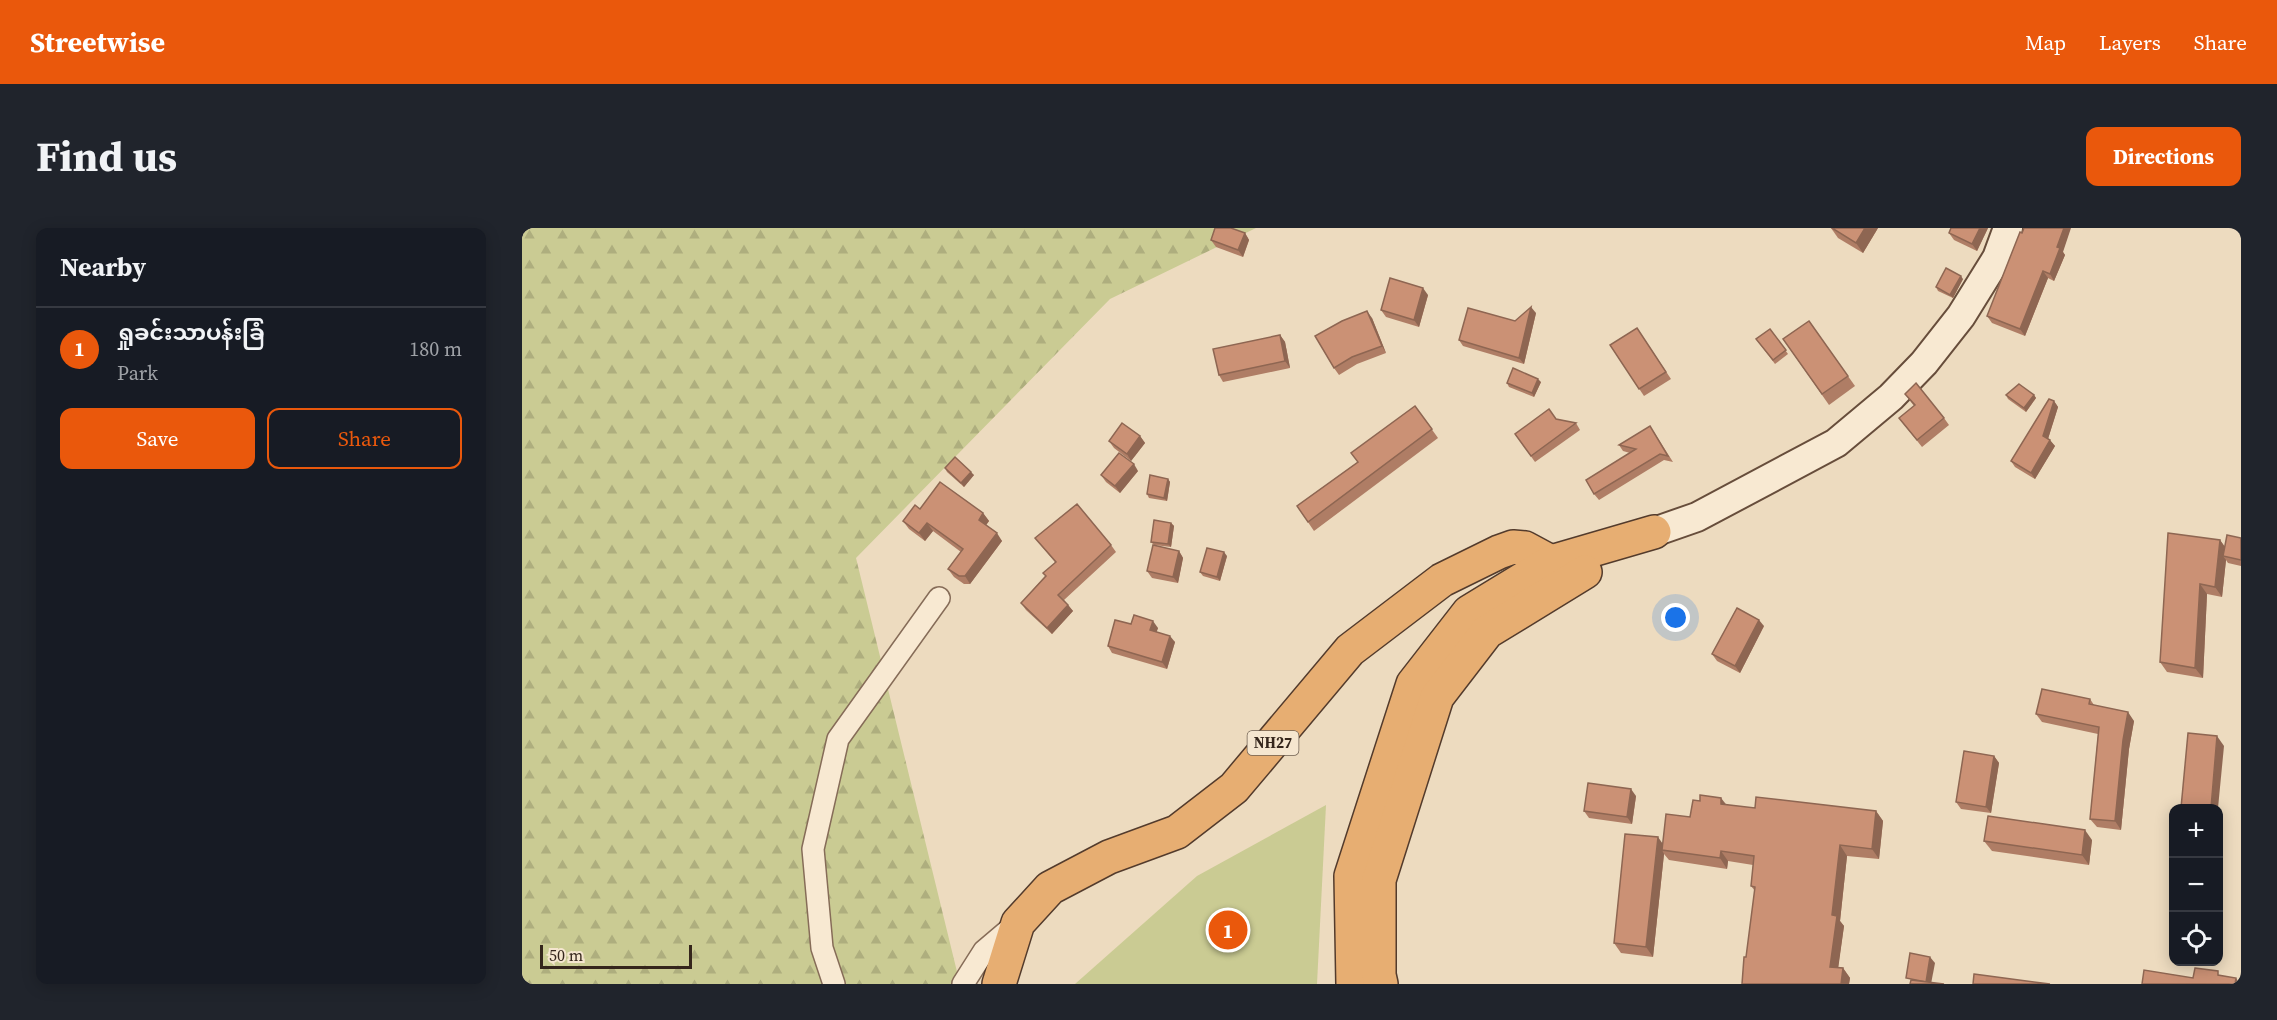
<!DOCTYPE html>
<html lang="en">
<head>
<meta charset="utf-8">
<style>
  body { margin:0; font-family:"Source Serif 4","Noto Sans Myanmar",serif; background:#20242c; color:#f1f3f6 }
  .controls { position:absolute; right:18px; bottom:18px; display:grid; overflow:hidden; border-radius:12px; box-shadow:0 3px 15px #0003 }
  .controls button { width:54px; height:54px; display:grid; place-items:center; padding:0; border:0; border-bottom:2px solid #363941; background:#171b24; color:#f1f3f6; font:30px sans-serif }
  .scale { position:absolute; left:18px; bottom:15px; width:152px; box-sizing:border-box; padding-left:6px; border:3px solid #35261c; border-top:0; font-size:16px; line-height:21px; white-space:nowrap; color:#35261c; -webkit-text-stroke:4px #f5e6cf; paint-order:stroke }
  .you { position:absolute; left:1154px; top:390px; width:21px; height:21px; margin:-15px; border:4px solid #fff; border-radius:50%; background:#1a73e8; box-shadow:0 0 0 9px #1a73e833 }
  .badge { display:grid; place-items:center; width:39px; height:39px; border-radius:50%; background:#ea580c; color:#fff; font-size:20px; font-weight:700 }
  .pin { position:absolute; translate:-50% -50%; border:3px solid #fff; box-shadow:0 2px 6px #0006 }
  .list { margin:0; padding:0; list-style:none }
  h2 { display:flex; justify-content:space-between; align-items:center; height:78px; margin:0; padding:0 24px; font-size:26px }
  h2 small { font-size:20px; font-weight:400; color:#9ea1a6 }
  .list li { display:grid; grid-template-columns:39px 1fr auto; gap:18px; align-items:center; box-sizing:border-box; height:84px; padding:0 24px; border-top:2px solid #363941 }
  .list b { display:block; font-size:22px; white-space:nowrap }
  .list p { margin:0; font-size:20px; white-space:nowrap; color:#9ea1a6 }
  .list em { font-size:20px; font-style:normal; color:#9ea1a6 }
  .actions { display:flex; gap:12px; padding:18px 24px }
  .actions a { flex:1; padding:14px 0; border:2px solid #ea580c; border-radius:12px; text-align:center; font-size:21px; color:#ea580c }
  .actions .main { background:#ea580c; color:#fff }
  .icon { flex:none; width:33px; height:33px; fill:none; stroke:currentColor; stroke-width:2; stroke-linecap:round; stroke-linejoin:round }
  .map { position:relative; flex:none; width:1719px; height:756px; overflow:hidden; border-radius:12px }
  header { display:flex; align-items:center; gap:36px; box-sizing:border-box; height:84px; padding:0 30px; background:#ea580c; color:#fff }
  header strong { font-size:28px }
  nav { display:flex; gap:33px; margin-inline-start:auto; font-size:21px }
  .intro { display:flex; align-items:center; justify-content:space-between; box-sizing:border-box; height:144px; padding:0 36px }
  h1 { margin:0; font-size:42px }
  .button { padding:15px 27px; border-radius:12px; background:#ea580c; color:#fff; font-size:21px; font-weight:700 }
  main { display:flex; gap:36px; padding:0 36px }
  aside { flex:1; background:#171b24; border-radius:12px; box-shadow:0 3px 15px #0003 }
  .map>svg:first-child { display:block }
  .green { fill:#cacb93 }
  .forest { fill:url(#forest-firs) }
  .lines { fill:none; stroke-linecap:round; stroke-linejoin:round }
  .minor-casing { stroke:#866c58; stroke-width:24 }
  .secondary-casing { stroke:#674d3b; stroke-width:32 }
  .trunk-casing { stroke:#533b2c; stroke-width:36 }
  .minor { stroke:#f8e9d2; stroke-width:21 }
  .secondary { stroke:#f8e9d2; stroke-width:28 }
  .trunk { stroke:#e7ae72; stroke-width:33 }
  .wall { fill:#af7d65 }
  .shaded-wall { fill:#8e6652 }
  .building { fill:#cb9175; stroke:#8e6652; stroke-width:1.5 }
  .labels { text-anchor:middle; stroke-width:4.5; stroke-linejoin:round; paint-order:stroke }
  .shield { fill:#f5e6cf; stroke:#6f6052; stroke-width:1.5 }
  .shield-label { font-size:15px; font-weight:bold; fill:#35261c }
</style>
</head>
<body>
<header>
<strong>Streetwise</strong>
<nav><a>Map</a><a>Layers</a><a>Share</a></nav>
</header>
<div class="intro"><h1>Find us</h1><a class="button">Directions</a></div>
<main>
<aside>
<h2>Nearby<small></small></h2>
<ul class="list">
<li><span class="badge">1</span><div><b>ရှုခင်းသာပန်းခြံ</b><p>Park</p></div><em>180 m</em></li>
</ul>
<div class="actions"><a class="main">Save</a><a>Share</a></div>
</aside>
<div class="map">
<svg width="1719" height="756" viewBox="0 0 1719 756">
  <defs>
    <pattern id="forest-firs" width="22" height="20" patternUnits="userSpaceOnUse" patternTransform="scale(1.5)"><rect width="22" height="20" fill="#cacb93"/><path d="M5 1l3.5 6h-7zM16 11l3.5 6h-7z" fill="#aeae7e"/></pattern>
  </defs>
  <rect width="100%" height="100%" fill="#eddbbf"/>
  <!-- green -->
  <path class="green" d="M804 577 795 756H553L675 648Z"/>
  <!-- forest -->
  <path class="forest" d="M0 0H734L588 71 334 330 438 756H0Z"/>
  <g class="lines">
    <defs>
      <g id="minor">
        <path d="M312 756 300 720 291 621 316 511 417 370"/>
        <path d="M441 756 462 723 495 695"/>
      </g>
      <path id="secondary" d="M1132 304 1175 289 1314 215 1369 169 1402 135 1439 88 1475 30 1486 0"/>
      <g id="trunk">
        <path d="M477 756 496 695 528 660 587 629 655 604 712 560 828 422 920 352 977 324 991 319 1003 320 1029 334 1045 354"/>
        <path d="M831 756 829 648 891 456 947 384 1029 334 1132 304"/>
        <path d="M859 756 857 747V652L915 469 965 404 1063 344"/>
      </g>
    </defs>
    <!-- minor casing -->
    <use href="#minor" class="minor-casing"/>
    <!-- secondary casing -->
    <use href="#secondary" class="secondary-casing"/>
    <!-- trunk casing -->
    <use href="#trunk" class="trunk-casing"/>
    <!-- minor -->
    <use href="#minor" class="minor"/>
    <!-- secondary -->
    <use href="#secondary" class="secondary"/>
    <!-- trunk -->
    <use href="#trunk" class="trunk"/>
  </g>
  <!-- wall -->
  <g class="wall">
    <path d="M1309 0H1356L1341 25 1316 10Z"/>
    <path d="M1429 0H1466L1455 23 1432 12 1427 5Z"/>
    <path d="M723 5 727 12 721 29 694 19 689 12Z"/>
    <path d="M1541 24 1543 27 1532 53 1526 50 1503 108 1470 95 1465 88Z"/>
    <path d="M1441 51 1431 70 1416 63 1414 59Z"/>
    <path d="M906 67 897 99 864 89 859 82Z"/>
    <path d="M1014 85 1002 136 941 118 937 112 993 93Z"/>
    <path d="M850 90 864 125 835 136 817 147 812 140Z"/>
    <path d="M1287 93 1333 158 1307 177 1261 111Z"/>
    <path d="M1115 100 1149 151 1122 168 1088 117Z"/>
    <path d="M1248 101 1266 126 1253 136 1234 111Z"/>
    <path d="M758 107 763 114 768 140 701 154 697 147Z"/>
    <path d="M1019 154 1012 169 987 159 985 155Z"/>
    <path d="M1383 166 1422 190 1427 197 1400 219 1377 190 1392 178Z"/>
    <path d="M1484 167H1512L1514 170 1504 184 1486 171Z"/>
    <path d="M1532 173 1536 179 1526 211 1533 218 1513 251 1493 239 1489 233Z"/>
    <path d="M893 178 916 210 792 303 775 278 836 234Z"/>
    <path d="M1034 191 1054 195 1058 202 1013 234 993 206Z"/>
    <path d="M1132 204 1151 234 1142 232 1077 272 1072 266 1108 225 1101 223 1097 217Z"/>
    <path d="M618 208 623 215 609 233 592 220 587 213Z"/>
    <path d="M423 240 452 247 442 259 425 244Z"/>
    <path d="M616 243 598 265 584 254 579 247Z"/>
    <path d="M646 251 648 254 645 273 627 270 625 266Z"/>
    <path d="M398 281 461 285 467 293 464 297 480 313 448 356H442L432 349 426 341 439 324 411 303 403 313 387 301 381 293Z"/>
    <path d="M649 295 652 298 649 319 632 317 629 314Z"/>
    <path d="M513 310 589 317 594 324 542 372 551 383 530 406 504 382 499 375 523 348 533 334Z"/>
    <path d="M1719 310V338L1706 335 1704 332 1700 369 1685 366 1681 450 1645 444 1638 434 1698 312 1703 319Z"/>
    <path d="M657 323 661 330 656 355 630 350 625 343Z"/>
    <path d="M705 328 698 353 681 348 678 344Z"/>
    <path d="M609 396 636 400 634 404 653 414 645 441 590 425 586 418Z"/>
    <path d="M1242 398 1218 445 1195 433 1190 426Z"/>
    <path d="M1568 471 1572 477 1612 493 1607 521 1599 602 1575 599 1568 591 1576 506 1520 494 1514 486Z"/>
    <path d="M1472 528 1477 535 1469 585 1439 581 1434 574Z"/>
    <path d="M1114 568 1110 596 1067 590 1062 583Z"/>
    <path d="M1204 577 1233 580 1354 583 1361 593 1357 631 1325 628 1318 693 1322 698 1316 739 1321 740 1328 750 1327 756H1220L1224 729 1233 663 1229 658 1231 637 1206 633 1205 641 1147 632 1142 626 1131 729 1099 725 1092 715 1140 616 1168 589Z"/>
    <path d="M1570 612 1567 637 1470 623 1462 613Z"/>
  </g>
  <!-- shaded-wall -->
  <g class="shaded-wall">
    <path d="M1343 0H1356L1341 25 1334 15Z"/>
    <path d="M1458 0H1466L1455 23 1450 16Z"/>
    <path d="M1542 0H1549L1541 24 1543 27 1532 53 1528 46 1535 19Z"/>
    <path d="M723 5 727 12 721 29 716 22Z"/>
    <path d="M1521 43 1526 50 1503 108 1498 101Z"/>
    <path d="M1439 48 1441 51 1431 70 1428 67Z"/>
    <path d="M901 60 906 67 897 99 892 92Z"/>
    <path d="M1009 79 1014 85 1002 136 997 130Z"/>
    <path d="M845 83 850 90 864 125 860 118Z"/>
    <path d="M758 107 763 114 768 140 763 133Z"/>
    <path d="M1016 151 1019 154 1012 169 1010 165Z"/>
    <path d="M1512 167 1514 170 1504 184 1502 180Z"/>
    <path d="M1532 173 1536 179 1525 214 1521 208Z"/>
    <path d="M618 208 623 215 609 233 605 226Z"/>
    <path d="M1528 212 1533 218 1513 251 1509 245Z"/>
    <path d="M612 236 616 243 598 265 593 258Z"/>
    <path d="M449 244 452 247 442 259 439 255Z"/>
    <path d="M646 251 648 254 645 273 642 270Z"/>
    <path d="M461 285 467 293 462 300 457 292Z"/>
    <path d="M405 295 411 303 403 313 397 305Z"/>
    <path d="M649 295 652 298 649 319 646 316Z"/>
    <path d="M475 305 480 313 448 356 443 348Z"/>
    <path d="M1698 312 1705 322 1701 328 1704 332 1700 369 1693 359Z"/>
    <path d="M657 323 661 330 656 355 651 349Z"/>
    <path d="M702 324 705 328 698 353 695 349Z"/>
    <path d="M1678 356 1685 366 1681 450 1673 440Z"/>
    <path d="M546 377 551 383 530 406 525 400Z"/>
    <path d="M1237 392 1242 398 1218 445 1213 438Z"/>
    <path d="M631 393 636 400 633 409 628 402Z"/>
    <path d="M648 408 653 414 645 441 640 434Z"/>
    <path d="M1606 484 1612 493 1607 521 1599 602 1593 593 1601 512Z"/>
    <path d="M1695 508 1702 518 1696 580H1689Z"/>
    <path d="M1472 528 1477 535 1469 585 1464 579Z"/>
    <path d="M1109 561 1114 568 1110 596 1105 589Z"/>
    <path d="M1199 570 1207 580 1199 576Z"/>
    <path d="M1354 583 1361 593 1357 631 1350 621Z"/>
    <path d="M1563 602 1570 612 1567 637 1560 627Z"/>
    <path d="M1136 609 1143 619 1140 622 1142 626 1131 729 1124 719Z"/>
    <path d="M1318 617 1325 628 1318 693 1322 698 1315 749 1308 739 1310 687Z"/>
    <path d="M1199 623 1206 633 1205 641 1198 630Z"/>
    <path d="M1696 631 1698 634 1696 650Z"/>
    <path d="M1408 729 1413 735 1409 756 1404 754Z"/>
    <path d="M1321 740 1328 750 1327 756H1319Z"/>
    <path d="M1714 750 1718 756H1713Z"/>
  </g>
  <!-- building -->
  <g class="building">
    <path d="M693 0H709L723 5 716 22 689 12Z"/>
    <path d="M1310 0H1343L1334 15Z"/>
    <path d="M1429 0H1458L1450 16 1427 5Z"/>
    <path d="M1502 0H1542L1535 19 1538 20 1528 46 1521 43 1498 101 1465 88 1498 4 1500 5Z"/>
    <path d="M1424 40 1439 48 1428 67 1414 59Z"/>
    <path d="M868 50 901 60 892 92 859 82Z"/>
    <path d="M1009 79 997 130 937 112 946 80 993 93Z"/>
    <path d="M845 83 860 118 830 129 812 140 793 108 820 93Z"/>
    <path d="M1287 93 1326 148 1300 166 1261 111Z"/>
    <path d="M1115 100 1144 144 1117 161 1088 117Z"/>
    <path d="M1248 101 1264 122 1251 132 1234 111Z"/>
    <path d="M758 107 763 133 697 147 691 121Z"/>
    <path d="M991 140 1016 151 1010 165 985 155Z"/>
    <path d="M1394 155 1422 190 1395 212 1377 190 1393 177 1383 166Z"/>
    <path d="M1497 156 1512 167 1502 180 1484 167Z"/>
    <path d="M1527 171 1532 173 1521 208 1528 212 1509 245 1489 233Z"/>
    <path d="M893 178 910 201 786 294 775 278 836 234 829 225Z"/>
    <path d="M1027 181 1034 191 1054 195 1009 228 993 206Z"/>
    <path d="M600 195 618 208 605 226 587 213Z"/>
    <path d="M1128 198 1146 228 1138 226 1072 266 1064 252 1114 221 1097 217Z"/>
    <path d="M597 225 612 236 593 258 579 247Z"/>
    <path d="M433 229 449 244 439 255 423 240Z"/>
    <path d="M628 247 646 251 642 270 625 266Z"/>
    <path d="M418 254 461 285 457 292 475 305 443 348H437L426 341 441 321 405 295 397 305 381 293 393 277 398 281Z"/>
    <path d="M555 276 589 317 536 367 546 377 525 400 499 375 524 348 521 345 534 334 513 310Z"/>
    <path d="M632 292 649 295 646 316 629 314Z"/>
    <path d="M1646 305 1698 312 1693 359 1678 356 1673 440 1638 434Z"/>
    <path d="M1705 307 1719 310V332L1701 328Z"/>
    <path d="M631 317 657 323 651 349 625 343Z"/>
    <path d="M685 320 702 324 695 349 678 344Z"/>
    <path d="M1215 380 1237 392 1213 438 1190 426Z"/>
    <path d="M612 387 631 393 628 402 648 408 640 434 586 418 593 392 609 396Z"/>
    <path d="M1520 461 1568 471 1567 476 1606 484 1601 512 1593 593 1568 591 1577 499 1514 486Z"/>
    <path d="M1666 505 1695 508 1689 580H1659Z"/>
    <path d="M1442 523 1472 528 1464 579 1434 574Z"/>
    <path d="M1066 555 1109 561 1105 589 1062 583Z"/>
    <path d="M1178 567 1199 570V576L1233 580 1234 569 1354 583 1350 621 1318 617 1310 687 1315 688 1308 739 1321 740 1319 756H1220L1222 729H1224L1233 659 1229 658 1232 628 1199 623 1198 630 1140 622 1144 586 1168 589 1171 572 1178 573Z"/>
    <path d="M1466 588 1563 602 1560 627 1462 613Z"/>
    <path d="M1103 606 1136 609 1124 719 1092 715Z"/>
    <path d="M1652 683V702H1649Z"/>
    <path d="M1388 725 1408 729 1404 754 1384 750Z"/>
    <path d="M1673 740 1696 743V747L1714 750 1713 756H1620L1622 742 1671 750Z"/>
    <path d="M1452 746 1528 756H1451Z"/>
    <path d="M1389 752 1422 756H1388Z"/>
  </g>
  <g class="labels">
    <!-- shield labels -->
    <rect class="shield" x="725.5" y="503" width="51" height="24" rx="4.5"/>
    <g class="shield-label">
      <text x="751" y="520">NH27</text>
    </g>
  </g>
</svg>
<div class="controls">
<button>+</button>
<button>−</button>
<button><svg class="icon" aria-label="locate" viewBox="0 0 24 24"><circle cx="12" cy="12" r="6"/><path d="M12 2v4M12 18v4M2 12h4M18 12h4"/></svg></button>
</div>
<div class="scale">50 m</div>
<div class="you"></div>
<div class="pin badge" style="left:706px;top:702px">1</div>
</div>
</main>
</body>
</html>
